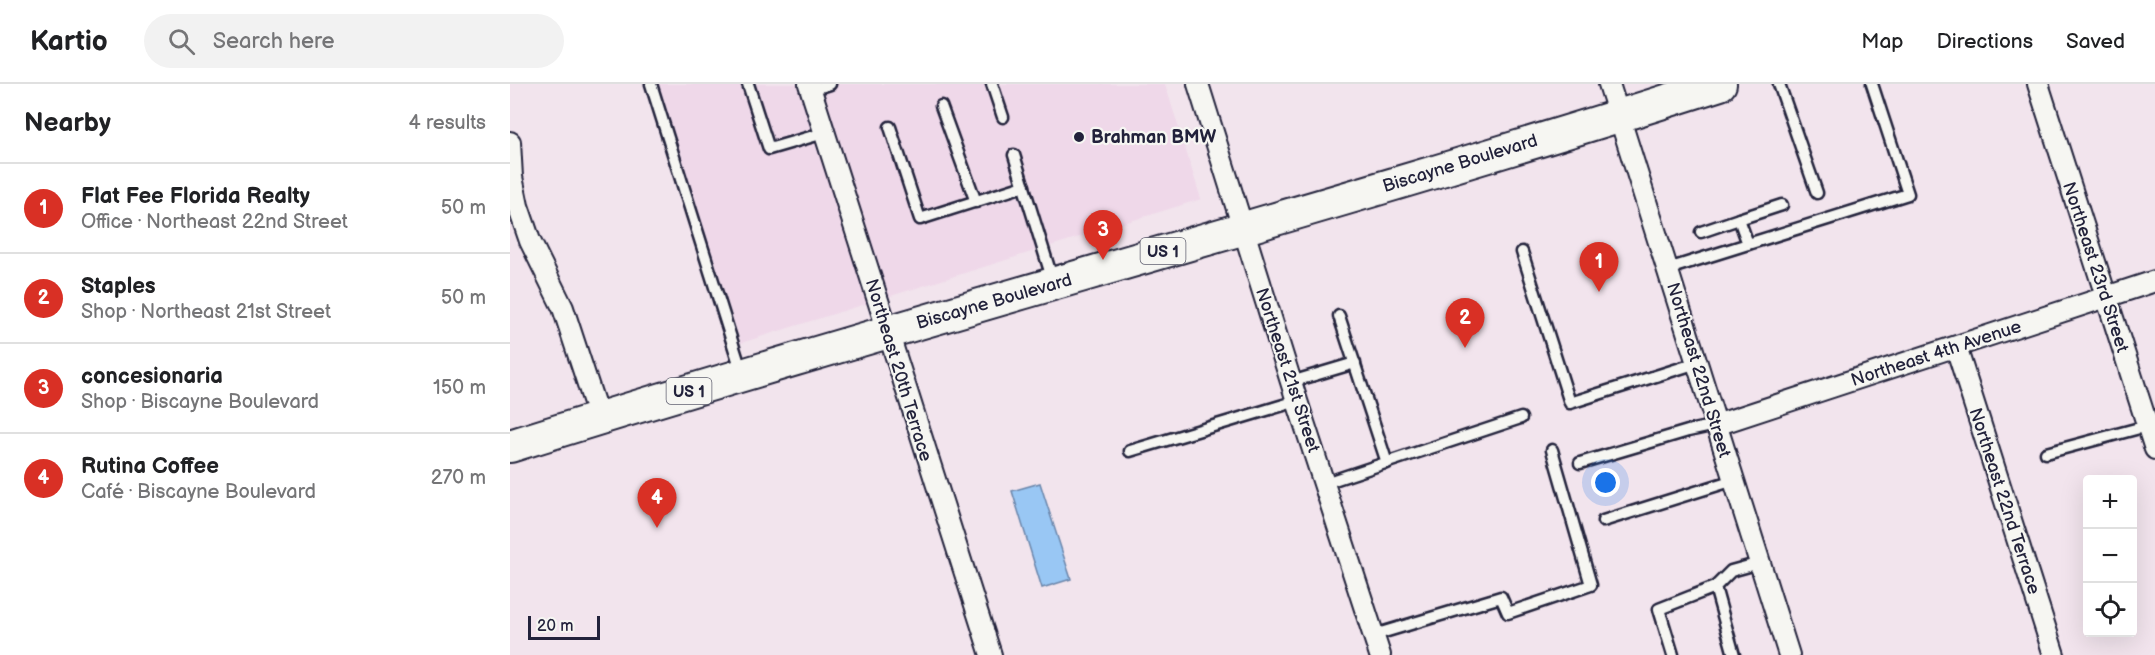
<!DOCTYPE html>
<html lang="en">
<head>
<meta charset="utf-8">
<style>
  body { margin:0; font-family:"Balsamiq Sans",sans-serif; background:#f2f2f2; color:#202124 }
  .controls { position:absolute; right:18px; bottom:18px; display:grid; overflow:hidden; border-radius:6px; box-shadow:0 6px 24px #0002 }
  .controls button { width:54px; height:54px; display:grid; place-items:center; padding:0; border:0; border-bottom:2px solid #e0e0e0; background:#fff; color:#202124; font:30px sans-serif }
  .scale { position:absolute; left:18px; bottom:15px; width:72px; box-sizing:border-box; padding-left:6px; border:3px solid #22223b; border-top:0; font-size:16px; line-height:21px; white-space:nowrap; color:#22223b; -webkit-text-stroke:4px #f6f6f2; paint-order:stroke }
  .you { position:absolute; left:1096px; top:399px; width:21px; height:21px; margin:-15px; border:4px solid #fff; border-radius:50%; background:#1a73e8; box-shadow:0 0 0 9px #1a73e833 }
  .badge { display:grid; place-items:center; width:39px; height:39px; border-radius:50%; background:#d93025; color:#fff; font-size:20px; font-weight:700 }
  .pin { position:absolute; translate:-50% -50px; filter:drop-shadow(0 2px 3px #0008) }
  .pin::after { content:''; position:absolute; top:32px; width:21px; height:18px; background:inherit; clip-path:polygon(0 0,100% 0,50% 100%) }
  .list { margin:0; padding:0; list-style:none }
  h2 { display:flex; justify-content:space-between; align-items:center; height:78px; margin:0; padding:0 24px; font-size:26px }
  h2 small { font-size:20px; font-weight:400; color:#757577 }
  .list li { display:grid; grid-template-columns:39px 1fr auto; gap:18px; align-items:center; box-sizing:border-box; height:90px; padding:0 24px; border-top:2px solid #e0e0e0 }
  .list b { display:block; font-size:22px; white-space:nowrap }
  .list p { margin:0; font-size:20px; white-space:nowrap; color:#757577 }
  .list em { font-size:20px; font-style:normal; color:#757577 }
  .icon { flex:none; width:33px; height:33px; fill:none; stroke:currentColor; stroke-width:2; stroke-linecap:round; stroke-linejoin:round }
  .map { position:relative; flex:none; width:1645px; height:571px; overflow:hidden }
  header { display:flex; align-items:center; gap:36px; box-sizing:border-box; height:84px; padding:0 30px; background:#fff; border-bottom:2px solid #e0e0e0 }
  header strong { font-size:28px }
  nav { display:flex; gap:33px; margin-inline-start:auto; font-size:21px }
  .search { width:420px; height:54px; background:#f2f2f2; display:flex; align-items:center; gap:15px; box-sizing:border-box; padding:0 21px; border-radius:33px; color:#757577; font-size:22px }
  main { display:flex }
  aside { flex:1; background:#fff }
  .map>svg:first-child { display:block }
  .built { fill:#efd8e9 }
  .water { fill:#99c7f4; stroke:#6985aa; stroke-width:1.5 }
  .lines { fill:none; stroke-linecap:round; stroke-linejoin:round }
  .lane-casing { stroke:#22223b; stroke-width:15 }
  .street-casing { stroke:#22223b; stroke-width:24 }
  .primary-casing { stroke:#22223b; stroke-width:36 }
  .lane { stroke:#f6f6f2; stroke-width:10 }
  .street { stroke:#f6f6f2; stroke-width:20 }
  .primary { stroke:#f6f6f2; stroke-width:32 }
  .poi-dot { fill:#22223b; stroke:#f6f6f2; stroke-width:2 }
  .labels { text-anchor:middle; stroke-width:4.5; stroke-linejoin:round; paint-order:stroke }
  .shield { fill:#f6f6f2; stroke:#626272; stroke-width:1.5 }
  .shield-label { font-size:16px; font-weight:bold; fill:#22223b }
  .poi-label { font-size:18px; font-weight:bold; fill:#22223b; stroke:#f6f6f2; text-anchor:start }
  .street-label { font-size:18px; fill:#22223b; stroke:#f6f6f2 }
</style>
</head>
<body>
<header>
<strong>Kartio</strong>
<div class="search"><svg class="icon" aria-label="search" viewBox="0 0 24 24"><circle cx="10" cy="10" r="6"/><path d="M15 15l6 6"/></svg>Search here</div>
<nav><a>Map</a><a>Directions</a><a>Saved</a></nav>
</header>
<main>
<aside>
<h2>Nearby<small>4 results</small></h2>
<ul class="list">
<li><span class="badge">1</span><div><b>Flat Fee Florida Realty</b><p>Office · Northeast 22nd Street</p></div><em>50 m</em></li>
<li><span class="badge">2</span><div><b>Staples</b><p>Shop · Northeast 21st Street</p></div><em>50 m</em></li>
<li><span class="badge">3</span><div><b>concesionaria</b><p>Shop · Biscayne Boulevard</p></div><em>150 m</em></li>
<li><span class="badge">4</span><div><b>Rutina Coffee</b><p>Café · Biscayne Boulevard</p></div><em>270 m</em></li>
</ul>
</aside>
<div class="map">
<svg width="1645" height="571" viewBox="0 0 1645 571">
  <rect width="100%" height="100%" fill="#f2e4ed"/>
  <filter id="ink" filterUnits="userSpaceOnUse"><feTurbulence type="fractalNoise" baseFrequency=".0167" numOctaves="2"/><feDisplacementMap in="SourceGraphic" scale="12" xChannelSelector="R" yChannelSelector="G"/><feConvolveMatrix kernelMatrix="1 2 1 2 8 2 1 2 1" color-interpolation-filters="sRGB"/></filter>
  <g filter="url(#ink)">
    <!-- built -->
    <path class="built" d="M146 0H655L691 115 231 259Z"/>
    <!-- water -->
    <path class="water" d="M530 399 561 495 532 504 502 407Z"/>
    <g class="lines">
      <defs>
        <g id="lane">
          <path d="M141 0 232 289"/>
          <path d="M238 0 259 65 314 49"/>
          <path d="M482 0 493 33"/>
          <path d="M1269 0 1307 109"/>
          <path d="M301 6 320 0"/>
          <path d="M431 22 466 118"/>
          <path d="M380 43 410 135 514 102"/>
          <path d="M504 71 543 197"/>
          <path d="M1229 135 1272 121"/>
          <path d="M1238 160 1398 110 1362 0"/>
          <path d="M1012 168 1060 319 1187 279"/>
          <path d="M1158 185 1238 160 1229 135 1191 148"/>
          <path d="M829 232 877 379"/>
          <path d="M781 298 845 279"/>
          <path d="M620 367 787 317"/>
          <path d="M1536 369 1637 342"/>
          <path d="M1070 379 1178 347 1206 341"/>
          <path d="M815 399 1011 334"/>
          <path d="M1093 437 1224 396"/>
          <path d="M864 551 991 513 998 529 1081 501 1042 366"/>
          <path d="M1163 571 1149 525 1205 503"/>
          <path d="M1224 571 1205 503 1221 487 1250 479"/>
        </g>
        <g id="street">
          <path d="M299 0 481 571"/>
          <path d="M688 0 787 317 870 571"/>
          <path d="M1099 0 1279 571"/>
          <path d="M1528 0 1645 365"/>
          <path d="M0 58 2 93 8 122 20 157 53 224 89 334"/>
          <path d="M1446 263 1544 571"/>
          <path d="M1206 341 1645 197"/>
        </g>
        <path id="primary" d="M0 362C402 236 809 128 1210 0"/>
      </defs>
      <!-- lane casing -->
      <use href="#lane" class="lane-casing"/>
      <!-- street casing -->
      <use href="#street" class="street-casing"/>
      <!-- primary casing -->
      <use href="#primary" class="primary-casing"/>
      <!-- lane -->
      <use href="#lane" class="lane"/>
      <!-- street -->
      <use href="#street" class="street"/>
      <!-- primary -->
      <use href="#primary" class="primary"/>
    </g>
  </g>
  <!-- markers -->
  <circle class="poi-dot" cx="569" cy="53" r="6"/>
  <g class="labels">
    <!-- shield labels -->
    <g class="shield">
      <rect x="630.5" y="154" width="45" height="26" rx="4.5"/>
      <rect x="156.5" y="294" width="45" height="26" rx="4.5"/>
    </g>
    <g class="shield-label">
      <text x="653" y="173">US 1</text>
      <text x="179" y="313">US 1</text>
    </g>
    <!-- poi labels -->
    <g class="poi-label">
      <text x="581" y="59">Brahman BMW</text>
    </g>
    <!-- street labels -->
    <g class="street-label">
      <text transform="translate(950 79) rotate(-17)" y="6">Biscayne Boulevard</text>
      <text transform="translate(1586 183) rotate(72)" y="6">Northeast 23rd Street</text>
      <text transform="translate(484 217) rotate(-16)" y="6">Biscayne Boulevard</text>
      <text transform="translate(1426 269) rotate(-18)" y="6">Northeast 4th Avenue</text>
      <text transform="translate(389 286) rotate(73)" y="6">Northeast 20th Terrace</text>
      <text transform="translate(778 286) rotate(72)" y="6">Northeast 21st Street</text>
      <text transform="translate(1189 286) rotate(73)" y="6">Northeast 22nd Street</text>
      <text transform="translate(1495 417) rotate(72)" y="6">Northeast 22nd Terrace</text>
    </g>
  </g>
</svg>
<div class="controls">
<button>+</button>
<button>−</button>
<button><svg class="icon" aria-label="locate" viewBox="0 0 24 24"><circle cx="12" cy="12" r="6"/><path d="M12 2v4M12 18v4M2 12h4M18 12h4"/></svg></button>
</div>
<div class="scale">20 m</div>
<div class="you"></div>
<div class="pin badge" style="left:1089px;top:208px">1</div>
<div class="pin badge" style="left:955px;top:264px">2</div>
<div class="pin badge" style="left:593px;top:176px">3</div>
<div class="pin badge" style="left:147px;top:444px">4</div>
</div>
</main>
</body>
</html>
